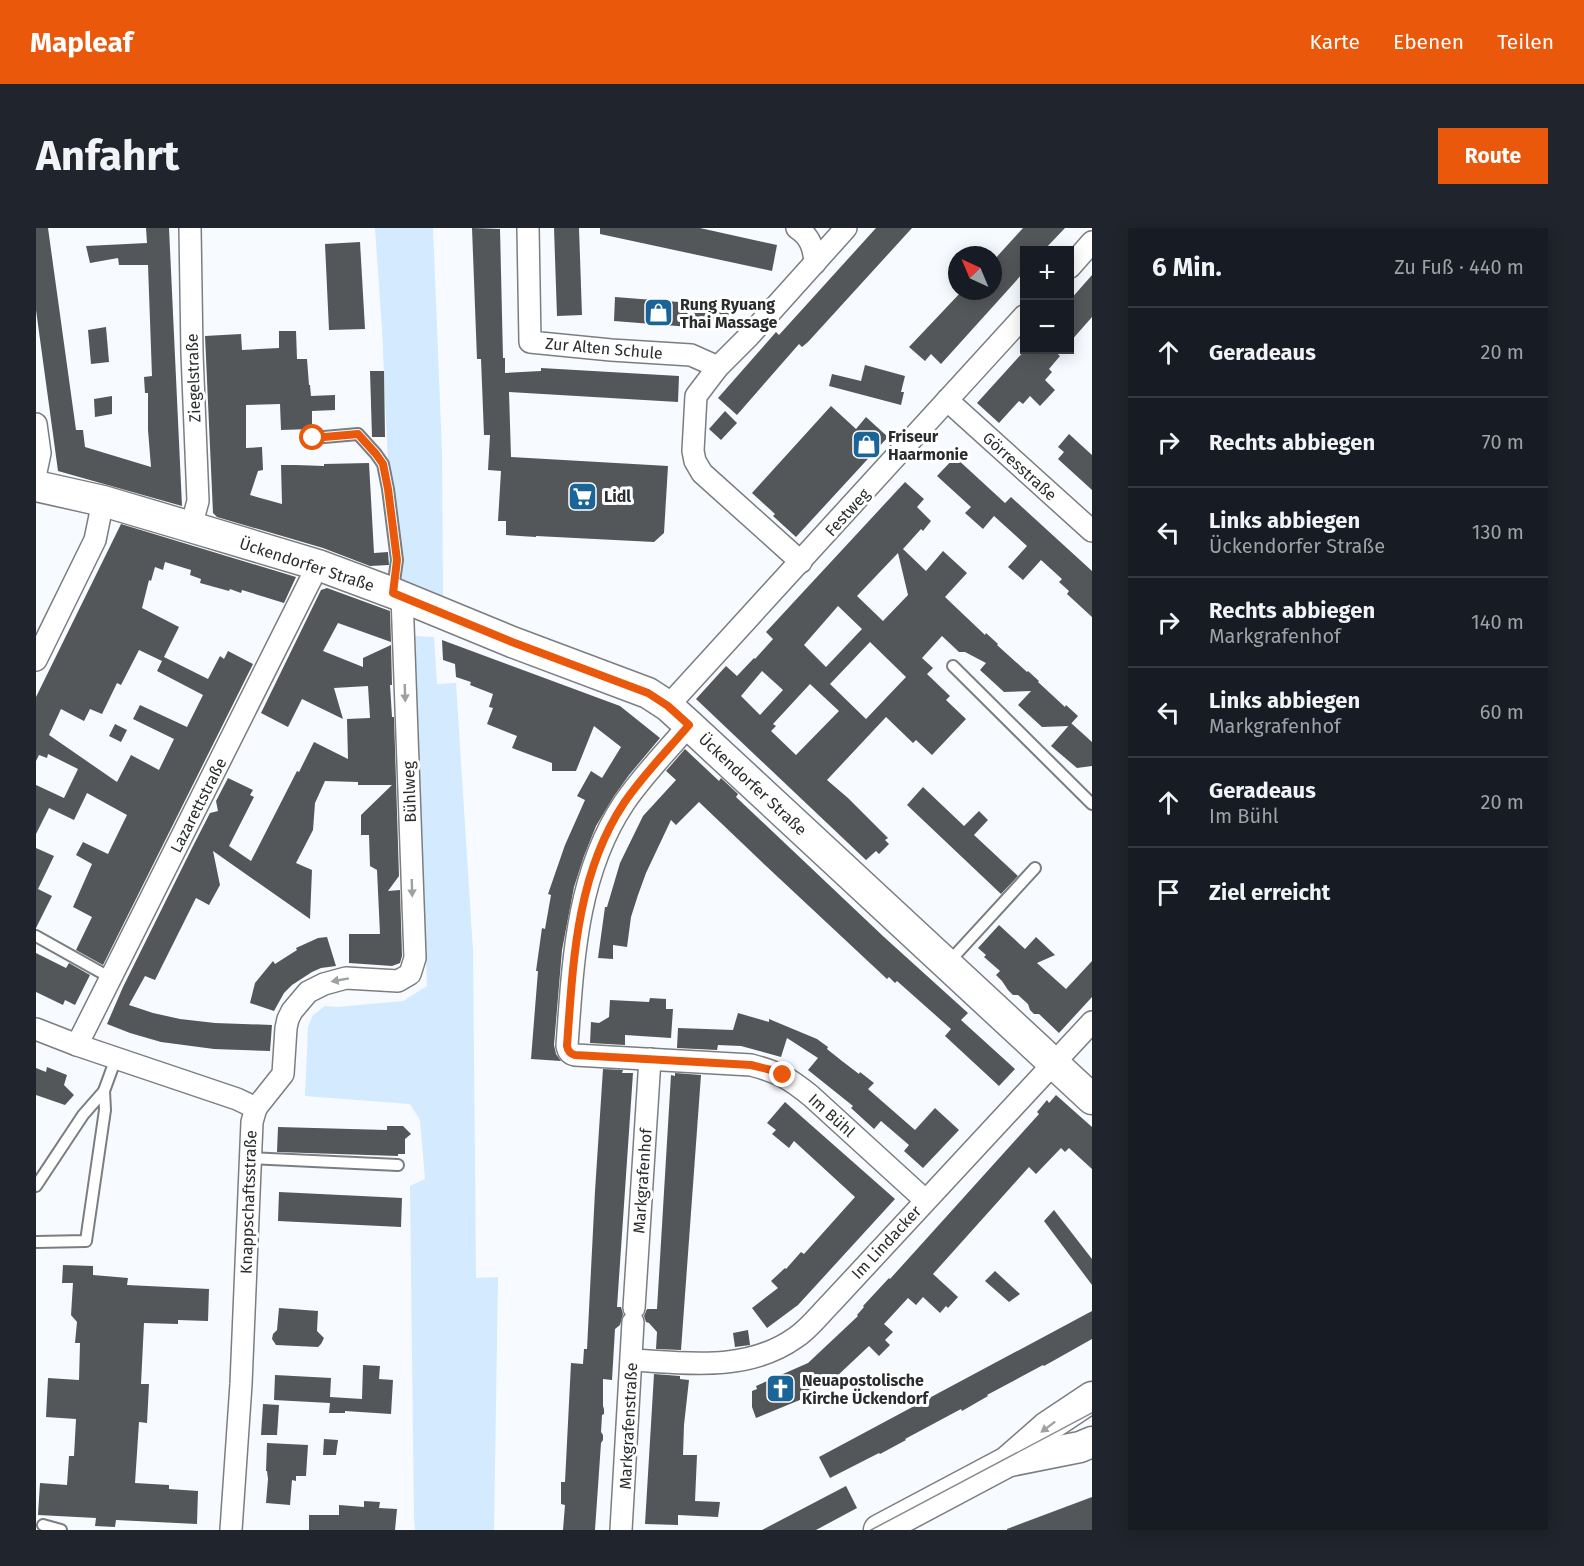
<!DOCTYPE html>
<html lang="de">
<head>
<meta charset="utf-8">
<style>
  body { margin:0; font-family:"Fira Sans",sans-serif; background:#20242c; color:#f1f3f6 }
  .controls { position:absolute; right:18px; top:18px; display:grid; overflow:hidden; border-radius:0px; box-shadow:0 3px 15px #0003 }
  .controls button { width:54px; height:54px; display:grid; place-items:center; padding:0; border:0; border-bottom:2px solid #363941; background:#171b24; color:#f1f3f6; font:30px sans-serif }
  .compass { position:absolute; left:912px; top:18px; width:54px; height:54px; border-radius:50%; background:#171b24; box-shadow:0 3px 15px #0003; rotate:316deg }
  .stop { position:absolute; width:18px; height:18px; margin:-14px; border:4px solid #ea580c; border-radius:50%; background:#fff }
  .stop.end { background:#ea580c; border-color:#fff; box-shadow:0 2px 6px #0008 }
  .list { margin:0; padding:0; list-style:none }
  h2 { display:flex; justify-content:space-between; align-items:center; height:78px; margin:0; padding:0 24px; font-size:26px }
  h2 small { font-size:20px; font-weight:400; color:#9ea1a6 }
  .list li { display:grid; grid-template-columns:39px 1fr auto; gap:18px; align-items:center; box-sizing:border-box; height:90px; padding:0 24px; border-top:2px solid #363941 }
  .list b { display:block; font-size:22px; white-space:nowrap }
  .list p { margin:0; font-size:20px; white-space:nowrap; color:#9ea1a6 }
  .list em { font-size:20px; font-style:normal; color:#9ea1a6 }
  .icon { flex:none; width:33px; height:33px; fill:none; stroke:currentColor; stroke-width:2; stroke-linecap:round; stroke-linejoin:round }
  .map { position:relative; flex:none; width:1056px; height:1302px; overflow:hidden; border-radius:0px }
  header { display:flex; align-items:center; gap:36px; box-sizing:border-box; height:84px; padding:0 30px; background:#ea580c; color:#fff }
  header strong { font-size:28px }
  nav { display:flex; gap:33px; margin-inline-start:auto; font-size:21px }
  .intro { display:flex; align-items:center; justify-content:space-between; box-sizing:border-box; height:144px; padding:0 36px }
  h1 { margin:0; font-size:42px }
  .button { padding:15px 27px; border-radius:0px; background:#ea580c; color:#fff; font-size:21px; font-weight:700 }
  main { display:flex; gap:36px; padding:0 36px }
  aside { flex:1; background:#171b24; border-radius:0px; box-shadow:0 3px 15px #0003 }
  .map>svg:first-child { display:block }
  .green { fill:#d3eaff }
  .building { fill:#545759; fill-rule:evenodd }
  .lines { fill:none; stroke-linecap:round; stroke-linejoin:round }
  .service-casing { stroke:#7b7e81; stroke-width:14 }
  .minor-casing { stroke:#7b7e81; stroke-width:24 }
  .secondary-casing { stroke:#7b7e81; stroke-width:33 }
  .service { stroke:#fff; stroke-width:10 }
  .minor { stroke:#fff; stroke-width:21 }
  .secondary { stroke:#fff; stroke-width:30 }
  .tram { stroke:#8a8c8f; stroke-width:1.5 }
  .oneway { fill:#9fa0a0 }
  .route { stroke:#ea580c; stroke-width:8 }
  .labels { text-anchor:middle; stroke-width:6; stroke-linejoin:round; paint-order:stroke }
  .poi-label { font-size:16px; font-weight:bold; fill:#2a2c2d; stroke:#fff; text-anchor:start }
  .street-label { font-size:16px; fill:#2a2c2d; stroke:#fff }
</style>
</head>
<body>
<header>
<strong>Mapleaf</strong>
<nav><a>Karte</a><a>Ebenen</a><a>Teilen</a></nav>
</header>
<div class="intro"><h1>Anfahrt</h1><a class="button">Route</a></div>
<main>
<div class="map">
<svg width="1056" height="1302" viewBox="0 0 1056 1302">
  <rect width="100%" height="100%" fill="#f7fafe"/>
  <!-- green -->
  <g class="green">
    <path d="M339 0H397L406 224 407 372 357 347 346 101Z"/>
    <path d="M379 408 398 409 401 456 420 455 437 723 440 1050 462 1049 458 1302H379L378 1290 374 958 389 951 384 892 374 876 269 868 272 799 277 787 289 778 301 779 367 773 391 758Z"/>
  </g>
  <!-- building -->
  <g class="building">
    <path d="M0 0H12L40 202H47L49 219 115 239 112 202V165H109L108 149 116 148 112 37H83L82 30 54 35 50 18 111 15 110 0H133L146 278 22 243 0 82Z"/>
    <path d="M436 0 464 1 467 130H469V145L505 143V140L643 148 642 174 473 164 475 229 632 238 628 305 618 314 500 308V309L470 307V293H462L465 243 452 242 454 207H448L445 131H441Z"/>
    <path d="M518 0H543L546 87 521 88Z"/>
    <path d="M564 0H664L741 17 736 43 564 6Z"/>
    <path d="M840 0H876L772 114 766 119 763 116 701 187 682 170 740 104 743 107Z"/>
    <path d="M987 0H1029L1008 22H988V44L905 136 895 126 889 133 873 119 926 63H957V33Z"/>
    <path d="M324 14 329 101 293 102 289 16Z"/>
    <path d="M1056 47V89L1034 114V72Z"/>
    <path d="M579 69 694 78 692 102 578 93Z"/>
    <path d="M70 99 73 134 55 136 52 102Z"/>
    <path d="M243 103H260L261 131H271L273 157H274L275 168 299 167V182L276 183V201L245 202 244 176 210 177V220L226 219 227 242 222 243 214 267 246 276 245 237H260L288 238V236L333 235 338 325 352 324 353 337 334 338 287 320 181 289 177 285 169 108 205 106 206 122 243 120Z"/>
    <path d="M989 122H1017L1024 128 1013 141 1016 144 1009 152 1019 162 1004 178 994 168 987 176 983 173 963 195 941 175Z"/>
    <path d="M829 137 869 148 865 164H868L865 177 793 158 796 146 825 153Z"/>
    <path d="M334 143H348L349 209H336Z"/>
    <path d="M76 168V186L59 189 58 171Z"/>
    <path d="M795 178 820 201 830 189 852 209 760 309 737 288 739 286 716 265Z"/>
    <path d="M689 183 701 195 685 212 673 201Z"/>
    <path d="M1033 206 1056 227V262L1022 231 1028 224 1022 219Z"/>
    <path d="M919 229 969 275 975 269 1056 343V389L1031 366 1033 363 1023 354 1026 351 1005 332 987 352 972 339 991 318 958 288 947 301 929 285 935 279 901 248Z"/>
    <path d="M869 254 888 271 881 279 895 293 887 303 885 301 867 321 890 343 907 323 931 345 909 369 949 407 950 405 962 416 961 417 991 444 992 443 1003 453 1002 454 1029 479 1030 477 1042 488 1033 498 1006 499 982 477 995 463 968 464 944 442 950 435 929 424H923L906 408 886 430 897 440 891 446 914 468 910 472 930 491 896 527 880 512 877 515 850 489 791 552 812 570 852 610 849 612 853 616 843 626 840 623 830 632 660 471 690 438 701 448 718 430 719 431 737 411 730 404ZM862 325 872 367 847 393 821 368ZM802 378 826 401 790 439 768 417ZM834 414 870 449 830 491 794 456ZM726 443 747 462 724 487 705 468ZM774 456 803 483 760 527 735 503 740 498 737 496Z"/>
    <path d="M85 296 260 349 248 375 206 362 205 365 194 361 193 363 164 355 165 351 154 347 155 342 129 334 127 342 119 339 115 353 113 352 106 380 143 399 128 429 172 451 184 428 188 431 192 423 217 436 67 737 40 722 56 689 37 679 56 636 40 627 47 614 72 626 91 587 51 565 38 592 13 580 0 606V557L28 570 42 541 12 526 11 530 3 527 0 533V469ZM103 422 126 433 121 443 167 467 151 499 104 477 97 491 138 511 123 542 95 527 81 554 13 507 25 481 48 493 54 481 66 486 81 455 85 457Z"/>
    <path d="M291 360 354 383 355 414 302 395 287 423 327 439V430L355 417 356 457H354L356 489H358L363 648 352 663 364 662 366 728 364 735 356 738 313 735V706H344L341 642 334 638 333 607H325V587L356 557H322V554L289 553 279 575 277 602 260 635 276 642 274 691 177 623 184 657 173 677 160 670 119 752 109 748 93 777 117 785 144 791 179 795 236 797 234 823 178 821 125 814 94 805 71 796 87 759 156 620 174 585 182 583 180 573 192 550 217 562 214 567 218 569 193 618 215 633 261 543 263 544 278 514 312 531 311 491 334 490 332 458 298 460 307 491 266 471 252 499 225 485 285 362Z"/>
    <path d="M406 412 584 478 624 510 593 547 578 568 560 598 548 628 538 659 526 722 518 817 520 826 525 833 495 831 502 743H500L506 700 509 701 515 667 512 666 529 617 549 572 541 568 555 543 566 550 585 519 558 498 540 543H516V535L476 520 481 508 451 496 457 480 453 479 457 466 434 457 435 454 420 449 419 436 407 432Z"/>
    <path d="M1035 495 1056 514V538L1041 540 1015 518Z"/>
    <path d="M79 496 91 502 85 514 73 508Z"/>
    <path d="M649 521 683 553 685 550 702 566 700 569 848 709 932 785 925 792 979 841 963 858 909 808 915 801 861 753 859 755 853 749 851 751 729 637 663 574 640 597 635 592 610 645 602 667 595 689 591 719 577 717V731L562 730 569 679H571L584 635 607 588 640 552 630 543Z"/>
    <path d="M887 559 928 598 943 583 952 592 938 607 982 648 965 666 871 577Z"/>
    <path d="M0 620 18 628 2 661 16 668 0 700Z"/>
    <path d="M963 697 989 721 1000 709 1019 727 1001 735 1030 761 1056 733V769L1023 805 1003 786H998L994 782 992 776 982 767H977L972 762 966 753 960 747 964 743 948 729 950 727 942 720Z"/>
    <path d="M291 709 300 738 285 740 276 744 256 757 248 765 238 783 214 775 219 755 237 733 239 736 261 722 260 720 282 710Z"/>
    <path d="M0 725 30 740 33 735 54 747 39 777 29 772 27 777 0 764Z"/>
    <path d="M614 770 630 771V781H637L635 810 589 807V817L554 815 555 794 563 795 573 789 574 772 613 774Z"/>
    <path d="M702 785 733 794V791L781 811 792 819 791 821 806 833 823 846 824 844 838 855 832 861 879 902 899 880 923 902 887 940 868 923 873 917 845 893 838 901 815 880 817 878 772 842 782 830 751 810 745 829 705 818 682 817 681 822 641 820 642 800 697 802Z"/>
    <path d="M11 839 31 847 28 857 38 867 29 877 0 867V840L10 844Z"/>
    <path d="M567 841 587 842 586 845H597L581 1079H585L587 1086 584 1097 579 1101 576 1152 567 1151V1178L568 1181V1186L566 1187 565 1204 567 1207V1212L565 1215 559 1302H527L529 1277 525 1276V1254H529L535 1135 547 1136 548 1121H551L559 963Z"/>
    <path d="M639 845 665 847 645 1122 620 1121 621 1104 613 1095 610 1094 608 1088 611 1081H621L635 847 639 848Z"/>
    <path d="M1020 867 1056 899V941L1033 920 1029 924 1025 920 1000 946 993 939 897 1046 922 1069 912 1080 910 1078 904 1085 887 1069 880 1077 872 1070 848 1096 857 1104 849 1112 854 1117 843 1128 833 1118 800 1149 797 1147 784 1152 773 1161 776 1167 720 1190 716 1179V1163L721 1161 720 1158 772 1135 822 1088 821 1087 828 1079 827 1078 853 1050 854 1051 873 1030 1003 886 1001 884 1011 872 1013 875Z"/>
    <path d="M749 874 859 971 762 1077 731 1100 716 1080 742 1060 735 1053 749 1040 750 1041 765 1024 768 1026 819 969 758 913 753 920 736 906 740 902 731 895Z"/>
    <path d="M351 898H367L375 906 369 911V926H362V928L241 924 242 899 351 902Z"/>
    <path d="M243 964 366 970 365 999 242 993Z"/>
    <path d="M1018 982 1056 1031V1057L1008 993Z"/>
    <path d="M27 1037 57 1038V1047L92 1050 91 1057 173 1061 172 1093 142 1092V1096L108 1095 105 1156H113L111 1195 103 1194 99 1255 133 1257V1261L162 1263 161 1296 80 1292 79 1299 59 1298 60 1290 2 1287 4 1255 31 1257 33 1228H38L40 1191 10 1189 12 1150 43 1152 44 1115H39L41 1094 35 1087 37 1055H26Z"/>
    <path d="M959 1043 984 1066 973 1074 949 1053Z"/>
    <path d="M243 1080 282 1083 281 1103 288 1110 285 1116 282 1119 240 1117 236 1111 237 1106 241 1102Z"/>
    <path d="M1056 1083V1111L1008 1138 1007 1137 951 1167 952 1168 926 1183 925 1181 869 1211 870 1212 844 1226 843 1225 794 1250 783 1229Z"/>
    <path d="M712 1102 714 1117 699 1119 697 1105Z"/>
    <path d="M327 1137 344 1138 343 1151 357 1152 355 1186 309 1183V1185H293L294 1175 238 1172 239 1147 295 1150 294 1169 326 1171Z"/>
    <path d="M618 1146 644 1148V1151L653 1152 648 1197 647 1227H661L659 1273 684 1274 682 1289 642 1287V1297L609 1296Z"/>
    <path d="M227 1176 243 1177 241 1207H225Z"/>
    <path d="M288 1211 302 1212 300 1227H287Z"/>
    <path d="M231 1215 272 1217 270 1248H260V1253L256 1252 254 1277 230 1275 232 1251 231 1243H230Z"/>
    <path d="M810 1258 821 1280 780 1302H726Z"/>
    <path d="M1056 1269V1302H971V1301Z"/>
    <path d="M328 1273 344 1274 343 1280 361 1281 359 1302H273V1287H303V1277L328 1279Z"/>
  </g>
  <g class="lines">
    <defs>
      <g id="service">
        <path d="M277 210 322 206 340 226 347 236 352 261 361 332 357 361"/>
        <path d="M917 438 1056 576"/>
        <path d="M0 708 75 750"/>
        <path d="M911 736 999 640"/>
        <path d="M214 930 362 937"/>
        <path d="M0 958 47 887 68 863"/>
        <path d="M0 1014 50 1013 69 882 68 863 80 830"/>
        <path d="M7 1297 25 1302"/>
      </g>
      <g id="minor">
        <path d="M154 0 156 125 162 273 155 299"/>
        <path d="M492 0 494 114 575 122 655 127 682 139"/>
        <path d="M761 0C774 8 778 20 779 35"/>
        <path d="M1034 39 1056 14"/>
        <path d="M911 172 1056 303"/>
        <path d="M0 196 4 225 0 244"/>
        <path d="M765 334 666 245 659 233 657 223 660 168 682 139 713 108 810 0"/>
        <path d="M0 432 59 312 67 273"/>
        <path d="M632 478 988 88"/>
        <path d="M653 497C631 523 607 547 588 575 540 647 537 735 531 818 532 823 534 826 539 827L715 837C742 844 753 850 775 868L889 972"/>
        <path d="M0 801 41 817 201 871 220 880 216 894 205 1156 195 1302"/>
        <path d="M41 817 282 337"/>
        <path d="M220 880 247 846 250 800 252 791 256 783 272 764 288 756 310 750 362 753 374 746 379 730 366 368"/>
        <path d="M598 1080 614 831"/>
        <path d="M596 1132C651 1135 711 1144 759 1110 773 1101 784 1086 796 1074L1056 794"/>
        <path d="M585 1302 597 1094"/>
      </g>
      <g id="secondary">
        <path d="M0 258 67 273 155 299 282 337 357 365 476 414 612 465 632 478 653 497 1056 871"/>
        <path d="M974 1233 1044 1219 1056 1214"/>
        <path d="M843 1302 971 1234 1011 1199 1056 1169"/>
      </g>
    </defs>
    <!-- service casing -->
    <use href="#service" class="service-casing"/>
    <!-- minor casing -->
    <use href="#minor" class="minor-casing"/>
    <!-- secondary casing -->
    <use href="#secondary" class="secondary-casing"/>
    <!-- service -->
    <use href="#service" class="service"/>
    <!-- minor -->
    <use href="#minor" class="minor"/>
    <!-- secondary -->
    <use href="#secondary" class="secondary"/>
    <!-- tram -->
    <path class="tram" d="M835 1302 1056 1185"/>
  </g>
  <!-- one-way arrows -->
  <defs><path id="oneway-solid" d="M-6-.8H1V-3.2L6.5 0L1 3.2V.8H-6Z" transform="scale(1.5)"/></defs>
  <g class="oneway">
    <use href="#oneway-solid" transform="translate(369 465) rotate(88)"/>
    <use href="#oneway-solid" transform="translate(376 660) rotate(88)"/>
    <use href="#oneway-solid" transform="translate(304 752) rotate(170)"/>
    <use href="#oneway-solid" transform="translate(1012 1199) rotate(143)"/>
  </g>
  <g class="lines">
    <!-- route -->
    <path class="route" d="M277 210 322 206 340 226 347 236 352 261 361 332 357 365 476 414 612 465 632 478 653 497C631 523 607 547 588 575 540 647 537 735 531 818 532 823 534 826 539 827L715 837 735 842 747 847"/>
  </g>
  <!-- icons -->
  <defs>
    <symbol id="shop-square" viewBox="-11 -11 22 22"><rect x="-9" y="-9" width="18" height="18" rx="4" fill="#1a6497" stroke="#fff"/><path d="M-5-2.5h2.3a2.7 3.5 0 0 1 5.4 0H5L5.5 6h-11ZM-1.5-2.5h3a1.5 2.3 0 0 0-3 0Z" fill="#fff"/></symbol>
    <symbol id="supermarket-square" viewBox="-11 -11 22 22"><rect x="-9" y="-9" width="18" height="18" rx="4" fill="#1a6497" stroke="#fff"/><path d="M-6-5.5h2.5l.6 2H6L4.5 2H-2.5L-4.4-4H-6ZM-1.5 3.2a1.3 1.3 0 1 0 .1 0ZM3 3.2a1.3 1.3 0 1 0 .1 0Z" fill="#fff"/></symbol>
    <symbol id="church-square" viewBox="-11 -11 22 22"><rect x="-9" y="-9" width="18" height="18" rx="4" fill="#1a6497" stroke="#fff"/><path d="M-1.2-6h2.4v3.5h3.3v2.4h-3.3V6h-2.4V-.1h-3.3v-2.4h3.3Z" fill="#fff"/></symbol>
  </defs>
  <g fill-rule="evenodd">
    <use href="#shop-square" x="606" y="68" width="33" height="33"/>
    <use href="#shop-square" x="814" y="200" width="33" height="33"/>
    <use href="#supermarket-square" x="530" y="252" width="33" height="33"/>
    <use href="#church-square" x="728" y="1144" width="33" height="33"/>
  </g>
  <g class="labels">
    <!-- poi labels -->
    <g class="poi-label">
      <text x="644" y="82">Rung Ryuang<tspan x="644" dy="18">Thai Massage</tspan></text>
      <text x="852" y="214">Friseur<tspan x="852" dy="18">Haarmonie</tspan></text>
      <text x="568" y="274">Lidl</text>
      <text x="766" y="1158">Neuapostolische<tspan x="766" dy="18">Kirche Ückendorf</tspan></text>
    </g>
    <!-- street labels -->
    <g class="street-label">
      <text transform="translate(568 120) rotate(5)" y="6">Zur Alten Schule</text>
      <text transform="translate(157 150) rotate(-92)" y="6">Ziegelstraße</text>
      <text transform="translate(984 238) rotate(42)" y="6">Görresstraße</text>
      <text transform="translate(811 284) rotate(-48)" y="6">Festweg</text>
      <text transform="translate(271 336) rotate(18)" y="6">Ückendorfer Straße</text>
      <text transform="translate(717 556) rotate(43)" y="6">Ückendorfer Straße</text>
      <text transform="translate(373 564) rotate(-92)" y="6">Bühlweg</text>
      <text transform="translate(162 577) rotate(-63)" y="6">Lazarettstraße</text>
      <text transform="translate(796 887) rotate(42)" y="6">Im Bühl</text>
      <text transform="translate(606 953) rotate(-86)" y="6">Markgrafenhof</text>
      <text transform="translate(212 974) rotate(-88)" y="6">Knappschaftsstraße</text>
      <text transform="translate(850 1014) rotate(-47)" y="6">Im Lindacker</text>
      <text transform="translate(592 1198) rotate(-87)" y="6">Markgrafenstraße</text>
    </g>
  </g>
</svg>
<div class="controls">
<button>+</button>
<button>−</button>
</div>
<svg class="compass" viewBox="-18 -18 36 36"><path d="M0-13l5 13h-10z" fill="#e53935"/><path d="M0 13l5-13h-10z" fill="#9ea1a6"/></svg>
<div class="stop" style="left:277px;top:210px"></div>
<div class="stop end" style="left:747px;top:847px"></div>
</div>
<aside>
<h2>6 Min.<small>Zu Fuß · 440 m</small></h2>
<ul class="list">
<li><svg class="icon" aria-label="ahead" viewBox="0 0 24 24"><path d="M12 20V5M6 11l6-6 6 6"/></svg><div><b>Geradeaus</b></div><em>20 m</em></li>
<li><svg class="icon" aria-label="right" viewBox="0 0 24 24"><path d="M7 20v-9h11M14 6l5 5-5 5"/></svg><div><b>Rechts abbiegen</b></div><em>70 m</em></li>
<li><svg class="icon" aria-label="left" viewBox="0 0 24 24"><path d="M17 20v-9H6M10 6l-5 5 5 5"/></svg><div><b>Links abbiegen</b><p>Ückendorfer Straße</p></div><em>130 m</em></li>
<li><svg class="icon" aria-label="right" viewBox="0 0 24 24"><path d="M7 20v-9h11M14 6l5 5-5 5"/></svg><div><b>Rechts abbiegen</b><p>Markgrafenhof</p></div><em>140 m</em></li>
<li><svg class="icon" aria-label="left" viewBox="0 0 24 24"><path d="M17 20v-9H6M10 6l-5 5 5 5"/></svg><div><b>Links abbiegen</b><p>Markgrafenhof</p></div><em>60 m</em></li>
<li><svg class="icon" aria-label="ahead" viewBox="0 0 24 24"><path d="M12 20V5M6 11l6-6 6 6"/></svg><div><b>Geradeaus</b><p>Im Bühl</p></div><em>20 m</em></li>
<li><svg class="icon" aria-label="arrive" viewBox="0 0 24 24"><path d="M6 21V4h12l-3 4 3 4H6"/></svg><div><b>Ziel erreicht</b></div></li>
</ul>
</aside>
</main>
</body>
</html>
